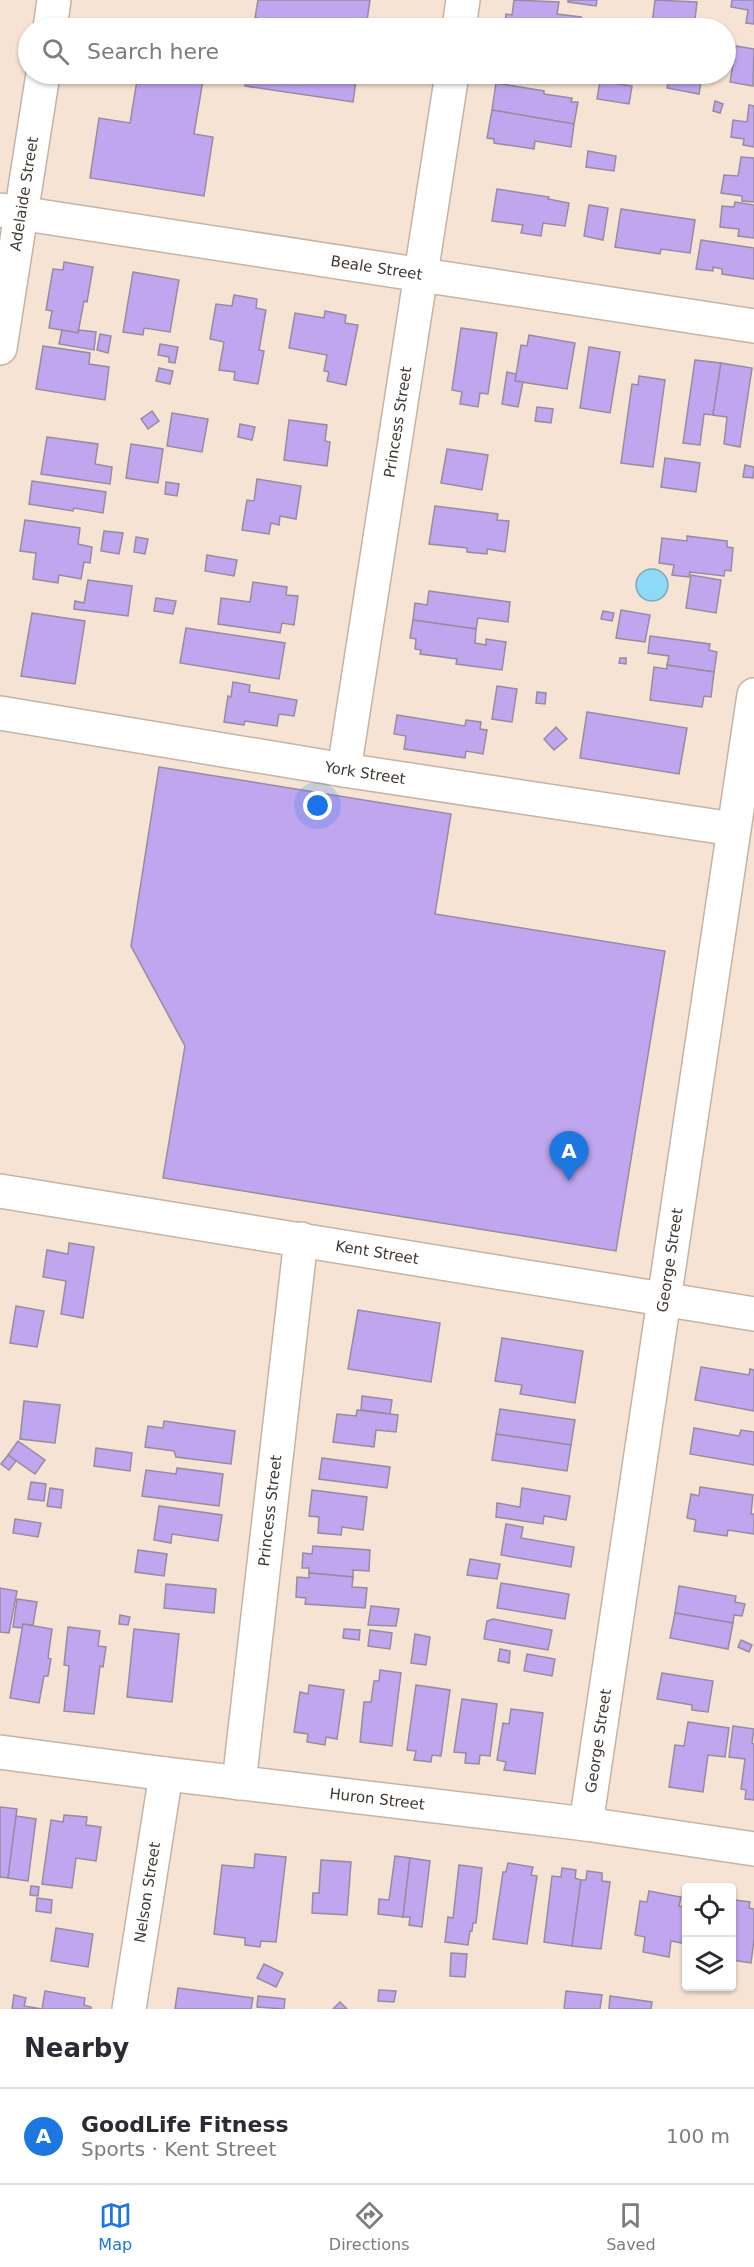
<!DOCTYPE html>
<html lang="en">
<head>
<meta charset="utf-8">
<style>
  body { margin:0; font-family:"DejaVu Sans",sans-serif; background:#f2f2f3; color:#2b2b33 }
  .controls { position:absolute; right:18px; bottom:18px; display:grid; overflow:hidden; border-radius:6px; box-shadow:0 2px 4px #0004 }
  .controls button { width:54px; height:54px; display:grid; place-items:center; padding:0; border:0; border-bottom:2px solid #e1e1e2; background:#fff; color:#2b2b33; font:30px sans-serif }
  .you { position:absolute; left:318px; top:806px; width:21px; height:21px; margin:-15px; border:4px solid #fff; border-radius:50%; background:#1a73e8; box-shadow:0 0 0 9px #1a73e833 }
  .badge { display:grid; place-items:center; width:39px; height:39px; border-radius:50%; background:#1c77e0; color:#fff; font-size:20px; font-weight:700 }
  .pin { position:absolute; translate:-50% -50px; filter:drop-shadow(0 2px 3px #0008) }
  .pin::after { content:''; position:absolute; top:32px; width:21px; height:18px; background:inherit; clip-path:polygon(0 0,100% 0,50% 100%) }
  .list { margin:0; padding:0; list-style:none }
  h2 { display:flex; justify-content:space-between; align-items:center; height:78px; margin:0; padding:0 24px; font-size:26px }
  h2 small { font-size:20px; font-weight:400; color:#7c7c81 }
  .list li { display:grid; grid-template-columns:39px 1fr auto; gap:18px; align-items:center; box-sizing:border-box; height:96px; padding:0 24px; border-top:2px solid #e1e1e2 }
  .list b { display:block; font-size:22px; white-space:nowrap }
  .list p { margin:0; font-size:20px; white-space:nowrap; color:#7c7c81 }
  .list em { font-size:20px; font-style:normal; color:#7c7c81 }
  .icon { flex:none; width:33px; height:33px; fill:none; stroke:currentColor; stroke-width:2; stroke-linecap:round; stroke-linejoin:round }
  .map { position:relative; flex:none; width:754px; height:2009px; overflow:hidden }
  .search { position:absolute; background:#fff; box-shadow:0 2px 4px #0004; left:18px; right:18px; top:18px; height:66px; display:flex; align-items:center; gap:15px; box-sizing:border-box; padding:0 21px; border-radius:33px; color:#7c7c81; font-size:22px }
  .sheet { height:174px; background:#fff }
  nav { display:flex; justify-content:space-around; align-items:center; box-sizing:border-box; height:84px; border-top:2px solid #e1e1e2; background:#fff; font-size:16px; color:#7c7c81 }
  nav a { display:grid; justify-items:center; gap:3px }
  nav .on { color:#1c77e0 }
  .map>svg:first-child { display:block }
  .water { fill:#8ed9f6; stroke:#77a9bb; stroke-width:1.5 }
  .building { fill:#bfa6ef; stroke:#948da1; stroke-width:1.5 }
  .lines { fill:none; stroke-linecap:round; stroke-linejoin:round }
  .minor-casing { stroke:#c6b3a4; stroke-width:36 }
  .secondary-casing { stroke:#c6b3a4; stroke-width:36 }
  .minor { stroke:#fff; stroke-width:33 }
  .secondary { stroke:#fff; stroke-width:33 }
  .labels { text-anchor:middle; stroke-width:6; stroke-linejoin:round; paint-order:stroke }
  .street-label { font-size:15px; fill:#403932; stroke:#fff }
</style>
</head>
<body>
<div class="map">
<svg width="754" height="2009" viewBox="0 0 754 2009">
  <rect width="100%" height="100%" fill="#f6e3d3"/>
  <!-- water -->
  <circle class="water" cx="652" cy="585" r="16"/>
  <!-- building -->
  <g class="building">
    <path d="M258 0H370L366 28H256L258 18H255Z"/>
    <path d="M514 0 559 2 557 14 581 17 580 28H541L505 24 506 14 512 15Z"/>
    <path d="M568 0H597L596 6 568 2Z"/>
    <path d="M655 0 697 2 694 28 652 24Z"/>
    <path d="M732 0H754V24L746 23 748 10 731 7Z"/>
    <path d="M505 24 541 28H504Z"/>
    <path d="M736 46 754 49 753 86 730 82Z"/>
    <path d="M122 74H204L194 134 213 137 204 196 90 178 99 118 130 123 137 80 121 77Z"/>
    <path d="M246 74H357L353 102 245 86Z"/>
    <path d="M657 74H670L668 83 655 81Z"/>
    <path d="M670 74 702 75 699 94 667 88Z"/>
    <path d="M600 81 632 86 629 104 597 99Z"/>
    <path d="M496 83 544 91V94L572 98 571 102H578L574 124 492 110Z"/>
    <path d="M715 101 723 104 720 113 713 111Z"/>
    <path d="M749 105 754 106V147L743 145 744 139 731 137 733 120 747 122Z"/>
    <path d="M492 110 574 124 571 147 535 141 534 149 494 143V139L487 138Z"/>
    <path d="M588 151 616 156 614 171 586 167Z"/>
    <path d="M741 157 754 158V202L742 201V196L721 193 724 175 738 176Z"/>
    <path d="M497 189 549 197 548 199 569 203 565 226 543 223 541 236 521 233 523 225 492 221Z"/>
    <path d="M735 202 754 205V238L738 236 739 229 720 227 722 206 734 207Z"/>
    <path d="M589 205 608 208 603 240 584 236Z"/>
    <path d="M621 209 695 220 690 253 661 249 660 254 615 247Z"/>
    <path d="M701 240 754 248V279L722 274V269L713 267V271L696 269Z"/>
    <path d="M64 262 93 267 87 302 84 301 78 333 49 328 52 311 46 310 53 269 63 270Z"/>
    <path d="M133 272 179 280 170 332 144 328 143 335 123 332Z"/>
    <path d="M234 295 257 299 256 308 266 310 259 350 264 351 258 384 234 380 235 372 219 370 224 342 210 339 216 304 232 306Z"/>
    <path d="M325 311 346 315 345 323 358 325 346 385 327 381 329 372 324 371 327 355 289 348 295 313 324 318Z"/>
    <path d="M461 328 497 333 488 394 480 393 478 407 460 404 462 392 452 390Z"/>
    <path d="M62 330 78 333 79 330 96 332 94 350 59 344Z"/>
    <path d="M100 334 111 336 108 353 97 350Z"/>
    <path d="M529 335 575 343 567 389 515 381 521 345 527 346Z"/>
    <path d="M160 344 178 347 175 363 169 362V357L158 355Z"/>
    <path d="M43 346 90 353 89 364 109 367 105 400 36 389Z"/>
    <path d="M589 347 620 352 610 413 580 408Z"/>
    <path d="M695 360 721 363 713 415 704 414 700 445 683 443Z"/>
    <path d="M721 363 752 368 740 447 724 444 727 417 713 415Z"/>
    <path d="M159 368 173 371 170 384 156 381Z"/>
    <path d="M507 372 516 374 515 381 523 382 518 407 502 404Z"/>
    <path d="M639 376 665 380 653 467 621 463 632 384 638 385Z"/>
    <path d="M537 407 553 409 551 423 535 421Z"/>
    <path d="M152 411 159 421 148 429 141 419Z"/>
    <path d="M172 413 208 419 202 452 167 446Z"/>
    <path d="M289 420 327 425 325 441 330 442 327 466 284 460Z"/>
    <path d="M240 424 255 427 252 440 238 437Z"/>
    <path d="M47 437 98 444 95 464 112 467 110 484 41 474Z"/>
    <path d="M131 444 163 449 158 483 126 478Z"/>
    <path d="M447 449 488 455 482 490 441 483Z"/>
    <path d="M665 458 700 463 696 492 661 487Z"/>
    <path d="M745 465 754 467 753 478 743 477Z"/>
    <path d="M257 479 301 486 296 519 280 516 279 525 271 523 269 534 242 530 247 500 254 501Z"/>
    <path d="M32 481 106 492 103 513 74 508 73 511 29 504Z"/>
    <path d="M166 482 179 484 177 496 165 494Z"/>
    <path d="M435 506 498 514 497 520 509 521 505 552 487 549V554L467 552V548L429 544Z"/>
    <path d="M25 520 80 528 78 544 92 547 90 563 84 562 81 579 59 575 58 583 33 579 36 553 20 551Z"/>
    <path d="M104 531 123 533 119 554 101 551Z"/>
    <path d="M687 536 727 541V547L733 548 731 571 725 570 724 576 690 572 689 577 672 575 674 565 659 563 662 538 687 541Z"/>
    <path d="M136 537 148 539 145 554 134 552Z"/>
    <path d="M207 555 237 560 234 576 205 571Z"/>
    <path d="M691 575 721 580 716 613 686 608Z"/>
    <path d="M88 580 132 586 128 616 74 609 75 601 84 603Z"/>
    <path d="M253 582 287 587 286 595 298 596 294 625 282 623 280 633 218 624 221 598 250 602Z"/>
    <path d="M429 591 510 602 508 622 478 618 476 629 413 620 415 603 427 605Z"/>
    <path d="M156 598 176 601 173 614 154 611Z"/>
    <path d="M621 610 650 615 645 642 616 638Z"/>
    <path d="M603 611 614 613 612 621 601 619Z"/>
    <path d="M32 613 85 621 75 684 21 676Z"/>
    <path d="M413 620 476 629 475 643 486 645V639L506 642 502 670 456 664 457 659 420 654 421 650 415 649 416 639 410 638Z"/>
    <path d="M186 628 285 643 279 679 180 663Z"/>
    <path d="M650 636 710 644 709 650 717 652 714 672 667 665 669 656 648 653Z"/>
    <path d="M620 658H626V664L619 663Z"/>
    <path d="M667 665 714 672 711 697 704 696 702 707 650 700 654 667 667 669Z"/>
    <path d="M233 682 250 685 249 692 297 700 294 716 279 714 277 726 245 721 244 725 224 722 228 696 231 697Z"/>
    <path d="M497 686 517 689 512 722 492 719Z"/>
    <path d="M537 692 546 693 545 704 536 703Z"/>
    <path d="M587 712 687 728 679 774 580 758Z"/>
    <path d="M397 715 465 726 466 720 481 722 480 729 487 730 483 754 466 751 465 758 404 749 406 736 394 734Z"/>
    <path d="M556 727 567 739 554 750 544 739Z"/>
    <path d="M159 767 451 814 435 914 665 951 616 1251 163 1178 185 1046 131 946Z"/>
    <path d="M69 1243 94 1247 83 1318 61 1314 66 1281 43 1277 47 1250 68 1254Z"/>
    <path d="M16 1306 44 1311 37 1347 10 1343Z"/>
    <path d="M358 1310 440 1323 431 1382 348 1369Z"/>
    <path d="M502 1338 583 1351 575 1403 520 1394 522 1385 495 1381Z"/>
    <path d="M701 1367 749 1375 750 1369 754 1370V1411L695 1400Z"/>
    <path d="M362 1396 392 1400 390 1414 361 1410Z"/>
    <path d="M24 1401 60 1405 55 1443 20 1439Z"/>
    <path d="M500 1409 575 1420 571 1445 496 1434Z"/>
    <path d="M357 1410 398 1415 396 1432 376 1430 374 1447 333 1442 337 1414 356 1416Z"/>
    <path d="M164 1421 235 1431 231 1464 176 1457 174 1451 145 1447 148 1426 163 1428Z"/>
    <path d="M694 1428 739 1436 741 1430 754 1432V1465L690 1454Z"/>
    <path d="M496 1434 571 1445 567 1471 492 1460Z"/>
    <path d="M18 1441 45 1460 35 1474 8 1455Z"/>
    <path d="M96 1448 132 1453 130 1471 94 1466Z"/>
    <path d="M8 1455 16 1461 9 1470 1 1464Z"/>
    <path d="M322 1458 390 1467 387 1488 319 1479Z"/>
    <path d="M177 1468 223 1474 219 1506 142 1496 146 1470 176 1474Z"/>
    <path d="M31 1482 46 1484 44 1501 28 1499Z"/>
    <path d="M700 1487 753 1495 751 1514H754V1534L728 1530 727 1536 694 1531 696 1520 687 1518 691 1494 699 1496Z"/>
    <path d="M50 1488 63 1490 61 1508 47 1506Z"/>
    <path d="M522 1488 570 1496 566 1520 544 1516 543 1524 496 1517 497 1503 520 1507Z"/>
    <path d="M312 1490 367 1497 363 1530 342 1527 341 1535 318 1533 319 1517 309 1516Z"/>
    <path d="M159 1506 222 1515 218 1541 172 1534 171 1543 154 1540Z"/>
    <path d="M15 1519 41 1523 38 1537 13 1533Z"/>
    <path d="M506 1524 523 1527 521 1538 574 1547 571 1567 501 1555Z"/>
    <path d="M313 1546 370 1550 369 1571 353 1570V1577L309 1573V1568H302L303 1553 312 1554Z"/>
    <path d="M138 1550 167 1554 164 1576 135 1572Z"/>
    <path d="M470 1559 500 1564 497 1579 467 1575Z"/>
    <path d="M309 1573 353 1577 352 1587 367 1588 365 1608 305 1604 306 1598 296 1597 297 1577 309 1578Z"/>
    <path d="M501 1583 569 1594 565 1619 497 1608Z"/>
    <path d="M166 1584 216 1589 214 1613 164 1608Z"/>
    <path d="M679 1586 736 1596 735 1602 745 1604 742 1616 734 1615 733 1623 675 1613Z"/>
    <path d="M0 1588 17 1591 9 1633 0 1632Z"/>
    <path d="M17 1599 37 1602 33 1625 23 1624 22 1628 13 1627Z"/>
    <path d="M371 1606 399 1609 396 1626 368 1625Z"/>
    <path d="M675 1613 733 1623 728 1649 670 1638Z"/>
    <path d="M120 1615 130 1617 128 1625 119 1624Z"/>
    <path d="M493 1619 552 1630 548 1650 484 1639 487 1621Z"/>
    <path d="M23 1624 52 1629 48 1658 51 1659 48 1676H44L39 1703 10 1698Z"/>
    <path d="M68 1627 100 1631 98 1646 106 1647 103 1667 100 1666 94 1714 64 1711 69 1666 64 1665Z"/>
    <path d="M134 1629 179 1634 172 1702 127 1697Z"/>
    <path d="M344 1629 360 1630 359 1640 343 1638Z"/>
    <path d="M370 1630 392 1633 390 1649 368 1646Z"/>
    <path d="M415 1634 430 1637 426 1665 411 1663Z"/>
    <path d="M741 1640 752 1645 749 1652 738 1647Z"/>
    <path d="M500 1649 510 1651 509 1663 498 1661Z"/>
    <path d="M527 1654 555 1659 552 1676 524 1671Z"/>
    <path d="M380 1670 401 1673 392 1746 360 1742 364 1702H371L374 1681H379Z"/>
    <path d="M662 1673 713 1681 708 1712 692 1710V1705L657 1699Z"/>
    <path d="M309 1685 344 1690 337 1739 326 1737 325 1745 307 1742 308 1734 294 1732 300 1692 308 1694Z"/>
    <path d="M416 1685 450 1690 441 1756 432 1755 431 1762 414 1760 416 1751 407 1750Z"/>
    <path d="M462 1699 497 1704 490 1756 480 1755 479 1764 465 1763 466 1753 454 1752Z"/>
    <path d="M511 1709 543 1713 535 1774 504 1770 506 1762 497 1760 503 1723 509 1724Z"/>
    <path d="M688 1722 729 1728 725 1757 708 1755 703 1792 669 1787 675 1745 684 1746Z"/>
    <path d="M733 1726 754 1729 752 1743 754 1744V1800L745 1799 746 1790 741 1789 745 1759 729 1757Z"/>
    <path d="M0 1807 17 1809 8 1878 0 1877Z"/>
    <path d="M64 1815 87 1817 86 1825 101 1827 96 1861 76 1858 72 1888 42 1884 51 1820 63 1822Z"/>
    <path d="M16 1816 36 1819 28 1881 8 1878Z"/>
    <path d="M255 1854 286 1857 276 1942 261 1941 260 1947 245 1945V1938L214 1934 222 1865 254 1868Z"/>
    <path d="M395 1856 410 1858 403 1917 378 1914 379 1899 389 1900Z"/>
    <path d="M410 1858 430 1861 422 1927 409 1925 410 1917H403Z"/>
    <path d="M321 1860 351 1862 347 1915 312 1913 313 1893H319Z"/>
    <path d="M508 1863 533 1867 531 1875 537 1876 527 1944 493 1939 503 1872H506Z"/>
    <path d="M459 1865 482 1868 476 1923H473L472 1931H470L468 1945 445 1942 448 1917 453 1918Z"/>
    <path d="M562 1868 576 1870 575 1878 581 1880 572 1946 544 1942 552 1876 561 1877Z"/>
    <path d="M587 1871 602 1873V1881L610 1882 601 1949 572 1946 581 1880H586Z"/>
    <path d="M31 1886 39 1887 38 1896 30 1895Z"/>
    <path d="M649 1891 681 1897 679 1906 686 1907 682 1943 671 1941 669 1957 643 1952 645 1937 635 1935 640 1901 647 1902Z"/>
    <path d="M37 1898 52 1900 51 1913 36 1911Z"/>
    <path d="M735 1900 750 1902 749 1908 754 1909V1939L751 1963 732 1960V1904H735Z"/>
    <path d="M56 1928 93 1934 88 1967 51 1961Z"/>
    <path d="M451 1953 467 1954 465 1977 450 1976Z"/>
    <path d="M264 1964 283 1973 276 1987 257 1978Z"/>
    <path d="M178 1988 253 1998 251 2009H175Z"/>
    <path d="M379 1990 396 1991 394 2002 378 2001Z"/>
    <path d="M45 1991 85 1998 84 2005 91 2007V2009H12L14 1995 26 1998 24 2006 42 2009Z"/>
    <path d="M566 1991 602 1995 600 2009H564Z"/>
    <path d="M258 1996 285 1999 284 2009 257 2007Z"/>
    <path d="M610 1996 652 2002 651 2009H609Z"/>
    <path d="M340 2002 347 2009H333Z"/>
  </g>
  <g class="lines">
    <defs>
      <g id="minor">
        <path d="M50 28 54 0"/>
        <path d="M459 28 463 0"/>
        <path id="s1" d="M0 210 754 326"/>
        <path id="s2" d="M0 348 43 74"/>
        <path id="s3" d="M0 713 344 770 733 829"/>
        <path id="s4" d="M344 770 452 74"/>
        <path id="s5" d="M0 1191 754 1314"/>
        <path id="s6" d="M239 1783 301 1239"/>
        <path id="s7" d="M586 1824 754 695"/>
        <path id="s8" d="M129 2009 166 1774"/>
      </g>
      <g id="secondary">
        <path id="s9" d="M0 1752 166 1774 586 1824 754 1849"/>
      </g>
    </defs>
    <!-- minor casing -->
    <use href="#minor" class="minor-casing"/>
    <!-- secondary casing -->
    <use href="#secondary" class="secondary-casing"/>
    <!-- minor -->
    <use href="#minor" class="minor"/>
    <!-- secondary -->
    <use href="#secondary" class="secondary"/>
  </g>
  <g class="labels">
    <!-- street labels -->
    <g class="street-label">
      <text dy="5" stroke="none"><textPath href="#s2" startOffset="156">Adelaide Street</textPath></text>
      <text dy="5" stroke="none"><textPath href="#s1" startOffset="381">Beale Street</textPath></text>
      <text dy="5" stroke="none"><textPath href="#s4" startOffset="352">Princess Street</textPath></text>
      <text dy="5" stroke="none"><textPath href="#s3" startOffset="370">York Street</textPath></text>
      <text dy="5" stroke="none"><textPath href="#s5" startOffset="382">Kent Street</textPath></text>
      <text dy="5" stroke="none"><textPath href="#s7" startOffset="570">George Street</textPath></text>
      <text dy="5" stroke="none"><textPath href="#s6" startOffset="274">Princess Street</textPath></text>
      <text dy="5" stroke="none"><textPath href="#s7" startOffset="84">George Street</textPath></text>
      <text dy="5" stroke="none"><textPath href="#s9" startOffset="380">Huron Street</textPath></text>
      <text dy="5" stroke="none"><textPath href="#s8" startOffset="118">Nelson Street</textPath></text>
    </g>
  </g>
</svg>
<div class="controls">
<button><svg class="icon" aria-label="locate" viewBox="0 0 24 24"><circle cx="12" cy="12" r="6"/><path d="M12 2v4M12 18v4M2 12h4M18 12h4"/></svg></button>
<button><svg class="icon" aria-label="layers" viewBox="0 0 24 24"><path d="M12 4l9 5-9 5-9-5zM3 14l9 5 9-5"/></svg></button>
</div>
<div class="you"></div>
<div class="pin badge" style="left:569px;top:1181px">A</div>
<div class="search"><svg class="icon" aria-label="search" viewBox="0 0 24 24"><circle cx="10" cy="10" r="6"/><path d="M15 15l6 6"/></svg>Search here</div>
</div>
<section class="sheet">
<h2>Nearby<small></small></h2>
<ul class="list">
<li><span class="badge">A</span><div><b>GoodLife Fitness</b><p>Sports · Kent Street</p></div><em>100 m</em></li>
</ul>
</section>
<nav>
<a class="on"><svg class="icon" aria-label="map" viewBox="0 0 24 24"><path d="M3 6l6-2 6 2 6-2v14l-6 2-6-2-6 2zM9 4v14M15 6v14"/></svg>Map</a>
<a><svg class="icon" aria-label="directions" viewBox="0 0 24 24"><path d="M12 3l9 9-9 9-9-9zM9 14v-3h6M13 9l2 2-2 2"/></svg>Directions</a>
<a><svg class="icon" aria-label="saved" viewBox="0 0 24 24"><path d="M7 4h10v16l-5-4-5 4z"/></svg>Saved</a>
</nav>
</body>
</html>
